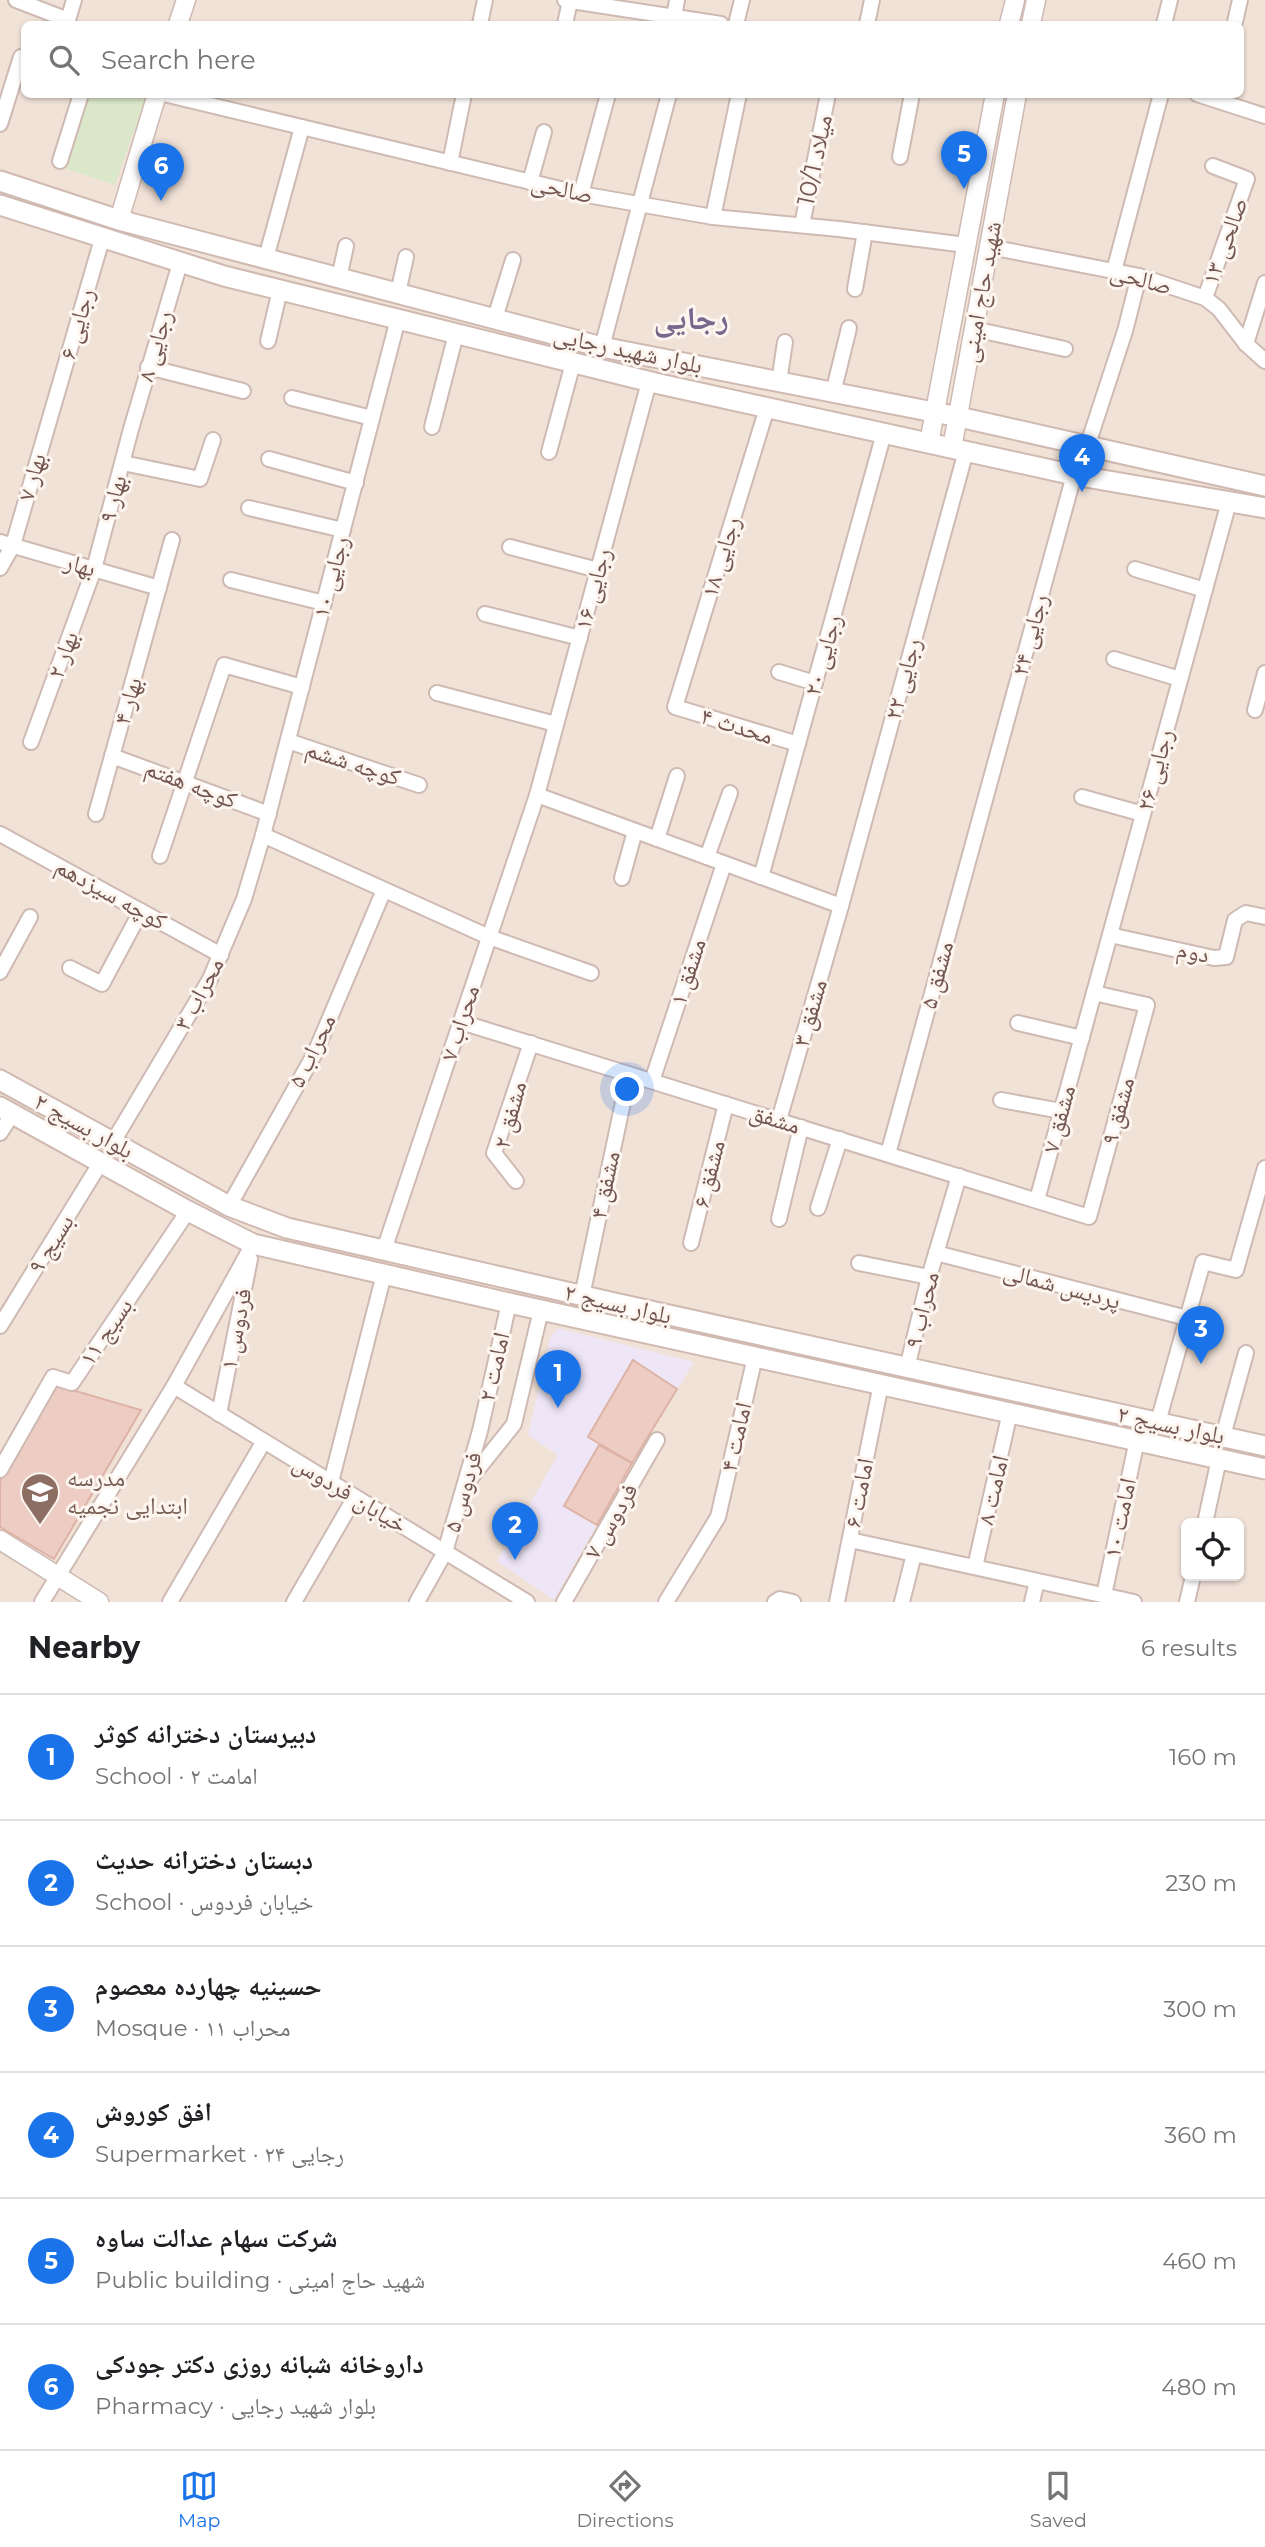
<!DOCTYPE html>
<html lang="en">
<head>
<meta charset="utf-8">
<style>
  body { margin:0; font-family:Montserrat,"Noto Naskh Arabic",sans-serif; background:#f2f2f2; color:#202124 }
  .controls { position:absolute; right:21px; bottom:21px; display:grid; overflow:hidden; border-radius:10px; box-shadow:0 2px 5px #0004 }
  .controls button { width:63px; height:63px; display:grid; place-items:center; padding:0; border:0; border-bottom:2px solid #e0e0e0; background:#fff; color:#202124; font:35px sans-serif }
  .you { position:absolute; left:628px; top:1090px; width:24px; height:24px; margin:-18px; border:5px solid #fff; border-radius:50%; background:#1a73e8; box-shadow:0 0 0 10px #1a73e833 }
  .badge { display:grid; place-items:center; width:46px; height:46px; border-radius:50%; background:#1a73e8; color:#fff; font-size:23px; font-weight:700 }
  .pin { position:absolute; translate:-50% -58px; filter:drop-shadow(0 2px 4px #0008) }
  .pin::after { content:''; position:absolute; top:37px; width:24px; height:21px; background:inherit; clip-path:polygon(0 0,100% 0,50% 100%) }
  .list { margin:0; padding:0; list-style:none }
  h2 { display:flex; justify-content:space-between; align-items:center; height:91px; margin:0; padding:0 28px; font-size:30px }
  h2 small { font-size:23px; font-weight:400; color:#757577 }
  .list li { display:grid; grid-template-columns:46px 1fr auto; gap:21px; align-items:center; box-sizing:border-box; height:126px; padding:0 28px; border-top:2px solid #e0e0e0 }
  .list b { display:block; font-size:26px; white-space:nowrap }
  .list p { margin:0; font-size:23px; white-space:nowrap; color:#757577 }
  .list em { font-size:23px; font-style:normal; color:#757577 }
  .icon { flex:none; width:38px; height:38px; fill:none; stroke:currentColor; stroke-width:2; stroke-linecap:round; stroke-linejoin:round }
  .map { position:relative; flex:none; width:1265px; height:1602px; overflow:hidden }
  .search { position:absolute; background:#fff; box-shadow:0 2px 5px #0004; left:21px; right:21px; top:21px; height:77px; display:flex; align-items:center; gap:18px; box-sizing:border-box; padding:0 24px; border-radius:10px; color:#757577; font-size:26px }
  .sheet { height:847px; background:#fff }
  nav { display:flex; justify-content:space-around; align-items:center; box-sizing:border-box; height:98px; border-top:2px solid #e0e0e0; background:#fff; font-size:19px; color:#757577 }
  nav a { display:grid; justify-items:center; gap:4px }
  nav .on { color:#1a73e8 }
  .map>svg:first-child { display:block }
  .residential { fill:#f1e2d8; fill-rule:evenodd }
  .education { fill:#eee6f7 }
  .green { fill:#dae7c9 }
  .building { fill:#edcdc3; stroke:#deb2a5; stroke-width:2 }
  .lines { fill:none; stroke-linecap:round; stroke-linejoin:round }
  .minor-casing { stroke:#cebab3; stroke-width:18 }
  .tertiary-casing { stroke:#cebab3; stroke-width:21 }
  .secondary-casing { stroke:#d0b9b1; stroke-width:23 }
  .minor { stroke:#fff; stroke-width:14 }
  .tertiary { stroke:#fff; stroke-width:18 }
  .secondary { stroke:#fff; stroke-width:19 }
  .labels { text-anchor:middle; stroke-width:6; stroke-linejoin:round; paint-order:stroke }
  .street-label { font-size:24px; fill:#72564f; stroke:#fdf5ef }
  .education-label { font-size:24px; fill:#785e54; stroke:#fdf5ef; text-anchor:start }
  .district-label { font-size:32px; font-weight:bold; fill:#7a678e; stroke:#fdf5ef }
</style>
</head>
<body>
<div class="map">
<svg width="1265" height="1602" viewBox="0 0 1265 1602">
  <rect width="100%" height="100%" fill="#faf1e9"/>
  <!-- residential -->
  <path class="residential" d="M0 0H1265V1602H0ZM24 24H1240V94H24ZM1186 1523H1239V1576H1186Z"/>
  <!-- education -->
  <path class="education" d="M558 1328 694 1362 632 1463 554 1600 497 1561 558 1455 528 1435 550 1338Z"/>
  <!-- green -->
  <path class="green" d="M86 95H133L145 99 115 185 61 167Z"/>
  <!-- building -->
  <g class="building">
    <path d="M633 1360 677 1389 632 1463 588 1437Z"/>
    <path d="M55 1385 141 1410 54 1559 0 1527V1481Z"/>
    <path d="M599 1445 632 1463 597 1525 564 1506Z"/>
  </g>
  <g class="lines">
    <defs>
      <g id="minor">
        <path d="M16 0 68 20 74 0"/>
        <path d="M565 0 721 24"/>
        <path d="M674 17 677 0"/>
        <path d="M1235 22 1240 0"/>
        <path d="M480 24 485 0"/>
        <path d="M565 24 570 1"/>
        <path d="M736 24 742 0"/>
        <path d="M867 24 872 0"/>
        <path d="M1164 24 1170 0"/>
        <path d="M164 94 581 194 713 217 839 229 966 245"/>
        <path d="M1197 94 1265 116"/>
        <path d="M0 124 21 57"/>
        <path d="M900 157 912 94"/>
        <path d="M60 161 81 94"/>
        <path d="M450 163 464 94"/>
        <path d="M530 182 544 132"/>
        <path d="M581 194 608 94"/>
        <path d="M713 217 739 94"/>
        <path d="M802 225 828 94"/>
        <path d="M990 247 1139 276 1205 298 1219 309 1246 344 1265 361"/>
        <path d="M266 258 302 127"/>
        <path d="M1114 271 1161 94"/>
        <path d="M339 278 346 246"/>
        <path d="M855 289 865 232"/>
        <path d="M398 293 406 257"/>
        <path d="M1205 298 1247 179 1213 166"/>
        <path d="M495 318 513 260"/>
        <path d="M974 329 1065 349"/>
        <path d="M268 341 280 290"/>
        <path d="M1246 344 1265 283"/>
        <path d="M602 347 669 94"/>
        <path d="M148 367 243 391"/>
        <path d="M779 382 785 342"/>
        <path d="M833 393 849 328"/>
        <path d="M292 398 372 418"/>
        <path d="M767 408 675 707 798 744"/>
        <path d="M432 427 456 334"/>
        <path d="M1087 447 1125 331 1139 276"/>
        <path d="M549 452 573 363"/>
        <path d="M269 459 356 483"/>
        <path d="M123 463 200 479 213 440"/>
        <path d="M249 508 343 530"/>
        <path d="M0 542 159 588"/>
        <path d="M510 547 598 570"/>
        <path d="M0 568 13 545 102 239"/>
        <path d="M1135 569 1205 590"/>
        <path d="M231 580 324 603"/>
        <path d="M485 614 580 638"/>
        <path d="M1114 659 1180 679"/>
        <path d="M779 672 815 683"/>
        <path d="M437 693 556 724"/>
        <path d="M1255 710 1265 673"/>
        <path d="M288 741 419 785"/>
        <path d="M31 742 94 569 131 429 180 263"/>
        <path d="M112 756 269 814"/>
        <path d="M537 795 841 906"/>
        <path d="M1082 797 1143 814"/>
        <path d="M96 814 172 540"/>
        <path d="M0 834 221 955"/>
        <path d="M263 835 489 937 591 973"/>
        <path d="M657 839 677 776"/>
        <path d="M160 856 224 665 302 687"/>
        <path d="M707 857 730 793"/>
        <path d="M761 877 884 433"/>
        <path d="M622 878 635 831"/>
        <path d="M1110 935 1214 958 1226 957 1235 920 1246 913 1265 917"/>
        <path d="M70 968 102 984 141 911"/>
        <path d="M0 972 30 917"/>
        <path d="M461 1022 1089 1217 1147 1005 1094 993"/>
        <path d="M1018 1023 1082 1038"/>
        <path d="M652 1081 724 864"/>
        <path d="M1001 1100 1061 1111"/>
        <path d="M779 1120 841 906 966 451"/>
        <path d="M0 1133 13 1113"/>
        <path d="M113 1142 210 979 244 899 263 835 398 319"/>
        <path d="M888 1154 1074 475"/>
        <path d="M516 1181 494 1153 531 1043"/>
        <path d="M1037 1200 1229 502"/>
        <path d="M229 1206 315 1053 384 890"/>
        <path d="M818 1208 840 1139"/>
        <path d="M779 1219 801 1127"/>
        <path d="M691 1243 726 1104"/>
        <path d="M384 1250 537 795 649 382"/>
        <path d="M936 1253 1187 1318"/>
        <path d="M859 1263 929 1277"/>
        <path d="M582 1296 629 1074"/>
        <path d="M0 1326 101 1162"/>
        <path d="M907 1368 929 1277 959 1176"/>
        <path d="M174 1386 527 1602"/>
        <path d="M219 1414 250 1259"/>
        <path d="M1158 1422 1203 1262 1236 1270 1265 1168"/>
        <path d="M1223 1436 1246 1353"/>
        <path d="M0 1470 53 1377 72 1383 188 1211"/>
        <path d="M470 1479 514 1424 541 1310"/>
        <path d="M331 1482 384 1274"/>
        <path d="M1205 1523 1219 1459"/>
        <path d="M850 1540 1134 1602"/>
        <path d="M975 1567 1010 1412"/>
        <path d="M1104 1595 1137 1440"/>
        <path d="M42 1602 174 1386 253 1244"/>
        <path d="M170 1602 264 1441"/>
        <path d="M294 1602 355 1497"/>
        <path d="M417 1602 445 1552 480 1431 509 1303"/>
        <path d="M564 1602 657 1440"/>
        <path d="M666 1602 718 1517 755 1357"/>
        <path d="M775 1602 780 1599 793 1602"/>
        <path d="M837 1602 881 1384"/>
        <path d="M902 1602 914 1554"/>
        <path d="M1032 1602 1037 1581"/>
        <path d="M1187 1602 1193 1576"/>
      </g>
      <g id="tertiary">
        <path d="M178 24 186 0"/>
        <path d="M1009 24 1015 0"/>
        <path d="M1031 24 1036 0"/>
        <path d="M119 220 157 94"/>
        <path d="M929 443 995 94"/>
        <path d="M952 448 1017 94"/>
        <path d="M0 1540 99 1602"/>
      </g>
      <g id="secondary">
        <path d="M0 181 119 220 602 347 959 417 1265 486"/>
        <path d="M0 205 224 276 655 383 1074 475 1265 508"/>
        <path d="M0 1080 229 1206 287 1228 619 1304 1265 1446"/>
        <path d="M0 1107 188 1211 253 1244 509 1303 1265 1469"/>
      </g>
    </defs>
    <!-- minor casing -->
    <use href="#minor" class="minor-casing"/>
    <!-- tertiary casing -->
    <use href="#tertiary" class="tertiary-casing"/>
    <!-- secondary casing -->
    <use href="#secondary" class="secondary-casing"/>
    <!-- minor -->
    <use href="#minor" class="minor"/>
    <!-- tertiary -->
    <use href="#tertiary" class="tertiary"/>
    <!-- secondary -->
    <use href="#secondary" class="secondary"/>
  </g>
  <!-- icons -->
  <defs>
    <symbol id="school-pin" viewBox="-11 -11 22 30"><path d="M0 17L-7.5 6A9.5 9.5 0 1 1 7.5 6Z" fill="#8d6e63" stroke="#fdf5ef"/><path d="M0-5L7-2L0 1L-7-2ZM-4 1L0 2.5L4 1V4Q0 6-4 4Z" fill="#fff"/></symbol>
  </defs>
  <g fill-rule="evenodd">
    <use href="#school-pin" x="18" y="1470" width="44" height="60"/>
  </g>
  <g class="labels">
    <!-- street labels -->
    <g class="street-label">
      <text transform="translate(815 160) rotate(-78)" y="8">میلاد 10/1</text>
      <text transform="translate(562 189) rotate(12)" y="8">صالحی</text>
      <text transform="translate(1225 241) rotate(-70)" y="8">صالحی ۱۳</text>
      <text transform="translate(1141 279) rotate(15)" y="8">صالحی</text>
      <text transform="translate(981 292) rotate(-80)" y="8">شهید حاج امینی</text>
      <text transform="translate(77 324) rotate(-74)" y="8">رجایی ۶</text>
      <text transform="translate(155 346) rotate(-74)" y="8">رجایی ۸</text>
      <text transform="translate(628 350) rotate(12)" y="8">بلوار شهید رجایی</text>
      <text transform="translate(32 477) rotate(-74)" y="8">بهار ۷</text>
      <text transform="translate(113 499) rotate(-75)" y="8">بهار ۹</text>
      <text transform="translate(721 557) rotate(-73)" y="8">رجایی ۱۸</text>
      <text transform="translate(80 565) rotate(16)" y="8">بهار</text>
      <text transform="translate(331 577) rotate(-75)" y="8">رجایی ۱۰</text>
      <text transform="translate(593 589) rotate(-75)" y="8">رجایی ۱۶</text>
      <text transform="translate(1030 635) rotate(-75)" y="8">رجایی ۲۴</text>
      <text transform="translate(63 655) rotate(-70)" y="8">بهار ۲</text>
      <text transform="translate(823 655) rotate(-74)" y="8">رجایی ۲۰</text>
      <text transform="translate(903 679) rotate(-75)" y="8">رجایی ۲۲</text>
      <text transform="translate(128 701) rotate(-74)" y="8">بهار ۴</text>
      <text transform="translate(737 726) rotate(17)" y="8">محدث ۴</text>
      <text transform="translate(353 763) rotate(18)" y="8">کوچه ششم</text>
      <text transform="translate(1155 770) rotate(-75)" y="8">رجایی ۲۶</text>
      <text transform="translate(191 784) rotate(21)" y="8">کوچه هفتم</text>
      <text transform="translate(111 894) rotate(29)" y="8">کوچه سیزدهم</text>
      <text transform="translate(1193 952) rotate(11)" y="8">دوم</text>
      <text transform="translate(688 972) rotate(-72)" y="8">مشفق ۱</text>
      <text transform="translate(937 975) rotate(-75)" y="8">مشفق ۵</text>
      <text transform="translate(199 994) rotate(-62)" y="8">محراب ۳</text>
      <text transform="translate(810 1013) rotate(-74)" y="8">مشفق ۳</text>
      <text transform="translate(460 1023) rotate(-72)" y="8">محراب ۷</text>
      <text transform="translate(312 1051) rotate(-64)" y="8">محراب ۵</text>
      <text transform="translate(1118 1111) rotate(-75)" y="8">مشفق ۹</text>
      <text transform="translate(510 1115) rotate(-75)" y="8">مشفق ۲</text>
      <text transform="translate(775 1119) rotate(17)" y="8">مشفق</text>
      <text transform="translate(1059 1119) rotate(-75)" y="8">مشفق ۷</text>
      <text transform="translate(84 1126) rotate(29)" y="8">بلوار بسیج ۲</text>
      <text transform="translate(709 1174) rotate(-76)" y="8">مشفق ۶</text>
      <text transform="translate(605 1185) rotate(-78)" y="8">مشفق ۴</text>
      <text transform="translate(51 1244) rotate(-58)" y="8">۹ بسیج</text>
      <text transform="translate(1062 1286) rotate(15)" y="8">پردیس شمالی</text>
      <text transform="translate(618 1304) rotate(13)" y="8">بلوار بسیج ۲</text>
      <text transform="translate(922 1310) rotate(-76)" y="8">محراب ۹</text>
      <text transform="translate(236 1329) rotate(-79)" y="8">فردوس ۱</text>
      <text transform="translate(106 1332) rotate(-56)" y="8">۱۱ بسیج</text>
      <text transform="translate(494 1367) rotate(-77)" y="8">امامت ۲</text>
      <text transform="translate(1171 1425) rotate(12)" y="8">بلوار بسیج ۲</text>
      <text transform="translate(736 1437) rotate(-77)" y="8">امامت ۴</text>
      <text transform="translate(993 1490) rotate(-77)" y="8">امامت ۸</text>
      <text transform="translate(463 1492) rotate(-74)" y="8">فردوس ۵</text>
      <text transform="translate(859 1493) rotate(-79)" y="8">امامت ۶</text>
      <text transform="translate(350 1494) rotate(31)" y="8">خیابان فردوس</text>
      <text transform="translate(1120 1518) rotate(-78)" y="8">امامت ۱۰</text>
      <text transform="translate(611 1521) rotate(-60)" y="8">فردوس ۷</text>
    </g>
    <!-- education labels -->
    <g class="education-label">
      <text x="67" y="1486">مدرسه<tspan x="67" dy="28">ابتدایی نجمیه</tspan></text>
    </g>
    <!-- district labels -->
    <g class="district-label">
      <text x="691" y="329">رجایی</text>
    </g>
  </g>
</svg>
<div class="controls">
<button><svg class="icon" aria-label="locate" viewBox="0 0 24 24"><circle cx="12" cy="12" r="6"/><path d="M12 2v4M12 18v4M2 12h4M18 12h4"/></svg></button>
</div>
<div class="you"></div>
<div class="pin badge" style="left:558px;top:1408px">1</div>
<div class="pin badge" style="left:515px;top:1560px">2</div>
<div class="pin badge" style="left:1201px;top:1364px">3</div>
<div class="pin badge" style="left:1082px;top:492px">4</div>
<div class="pin badge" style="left:964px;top:189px">5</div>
<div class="pin badge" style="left:161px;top:201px">6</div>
<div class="search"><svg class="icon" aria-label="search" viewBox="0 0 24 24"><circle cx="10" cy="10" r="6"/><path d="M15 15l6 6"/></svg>Search here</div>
</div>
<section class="sheet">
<h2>Nearby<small>6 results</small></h2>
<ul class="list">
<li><span class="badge">1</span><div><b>دبیرستان دخترانه کوثر</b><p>School · امامت ۲</p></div><em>160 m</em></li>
<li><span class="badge">2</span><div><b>دبستان دخترانه حدیث</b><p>School · خیابان فردوس</p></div><em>230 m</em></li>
<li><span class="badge">3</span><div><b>حسینیه چهارده معصوم</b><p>Mosque · محراب ۱۱</p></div><em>300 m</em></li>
<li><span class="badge">4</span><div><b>افق کوروش</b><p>Supermarket · رجایی ۲۴</p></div><em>360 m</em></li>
<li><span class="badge">5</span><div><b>شرکت سهام عدالت ساوه</b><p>Public building · شهید حاج امینی</p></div><em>460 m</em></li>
<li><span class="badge">6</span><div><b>داروخانه شبانه روزی دکتر جودکی</b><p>Pharmacy · بلوار شهید رجایی</p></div><em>480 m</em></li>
</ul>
</section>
<nav>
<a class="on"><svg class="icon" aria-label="map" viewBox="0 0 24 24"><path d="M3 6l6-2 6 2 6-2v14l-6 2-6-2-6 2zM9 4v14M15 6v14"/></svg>Map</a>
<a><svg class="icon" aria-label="directions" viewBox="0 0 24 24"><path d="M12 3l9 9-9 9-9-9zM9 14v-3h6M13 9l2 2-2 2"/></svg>Directions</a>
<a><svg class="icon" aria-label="saved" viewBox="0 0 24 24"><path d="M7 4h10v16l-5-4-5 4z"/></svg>Saved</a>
</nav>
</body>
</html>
